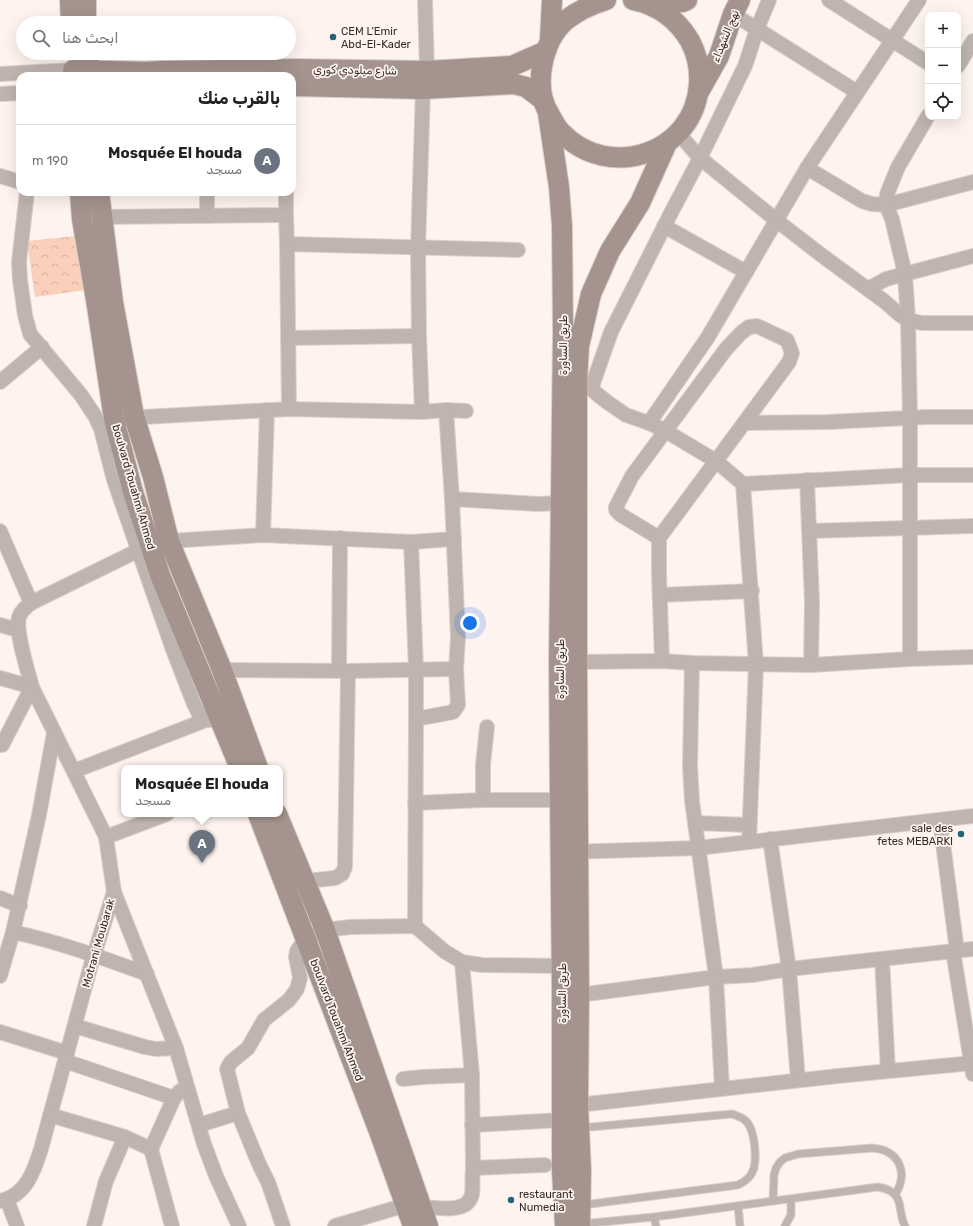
<!DOCTYPE html>
<html lang="ar">
<head>
<meta charset="utf-8">
<style>
  body { margin:0; font-family:Rubik,"Noto Sans Arabic",sans-serif; background:#f6f6f6; color:#222; direction:rtl }
  .controls { position:absolute; right:12px; top:12px; display:grid; overflow:hidden; border-radius:8px; box-shadow:0 4px 16px #0002 }
  .controls button { width:36px; height:36px; display:grid; place-items:center; padding:0; border:0; border-bottom:1px solid #e0e0e0; background:#fff; color:#222; font:20px sans-serif }
  .you { position:absolute; left:470px; top:623px; width:14px; height:14px; margin:-10px; border:3px solid #fff; border-radius:50%; background:#1a73e8; box-shadow:0 0 0 6px #1a73e833 }
  .badge { display:grid; place-items:center; width:26px; height:26px; border-radius:50%; background:#ea580c; color:#fff; font-size:13px; font-weight:700 }
  .pin { position:absolute; translate:-50% -33px; filter:drop-shadow(0 1px 2px #0008) }
  .pin::after { content:''; position:absolute; top:21px; width:14px; height:12px; background:inherit; clip-path:polygon(0 0,100% 0,50% 100%) }
  .popup { position:absolute; left:121px; top:765px; width:162px; height:52px; box-sizing:border-box; display:grid; place-content:center; border-radius:8px; background:#fff; filter:drop-shadow(0 1px 3px #0005); font-size:13px; white-space:nowrap; color:#767676 }
  .popup b { font-size:15px; color:#222 }
  .popup::after { content:''; position:absolute; left:50%; top:100%; margin-left:-8px; border:8px solid transparent; border-top-color:#fff }
  .list { margin:0; padding:0; list-style:none }
  h2 { display:flex; justify-content:space-between; align-items:center; height:52px; margin:0; padding:0 16px; font-size:17px }
  h2 small { font-size:13px; font-weight:400; color:#767676 }
  .list li { display:grid; grid-template-columns:26px 1fr auto; gap:12px; align-items:center; box-sizing:border-box; height:72px; padding:0 16px; border-top:1px solid #e0e0e0 }
  .list b { display:block; font-size:15px; white-space:nowrap }
  .list p { margin:0; font-size:13px; white-space:nowrap; color:#767676 }
  .list em { font-size:13px; font-style:normal; color:#767676 }
  .icon { flex:none; width:22px; height:22px; fill:none; stroke:currentColor; stroke-width:2; stroke-linecap:round; stroke-linejoin:round }
  .map { position:relative; flex:none; width:973px; height:1226px; overflow:hidden; direction:ltr }
  .search { position:absolute; background:#fff; box-shadow:0 4px 16px #0002; left:16px; top:16px; width:280px; height:44px; display:flex; align-items:center; gap:10px; box-sizing:border-box; padding:0 14px; border-radius:22px; color:#767676; font-size:15px }
  .panel { position:absolute; background:#fff; box-shadow:0 4px 16px #0002; left:16px; top:72px; width:280px; height:124px; border-radius:12px; direction:rtl }
  .map>svg:first-child { display:block }
  .park { fill:url(#park-crowns) }
  .lines { fill:none; stroke-linecap:round; stroke-linejoin:round }
  .service-casing { stroke:#dacfcb; stroke-width:9 }
  .minor-casing { stroke:#dacfcb; stroke-width:16 }
  .secondary-casing { stroke:#dacfcb; stroke-width:22 }
  .service { stroke:#bfb4af; stroke-width:7 }
  .minor { stroke:#bfb4af; stroke-width:14 }
  .secondary { stroke:#a4948d; stroke-width:20 }
  .poi-dot { fill:#226478; stroke:#fef3ef; stroke-width:1.5 }
  .labels { text-anchor:middle; stroke-width:3.5; stroke-linejoin:round; paint-order:stroke }
  .poi-label { font-size:11px; fill:#342a27; stroke:#fef3ef; text-anchor:start }
  .street-label { font-size:11px; fill:#342a27; stroke:#fef3ef }
</style>
</head>
<body>
<div class="map">
<svg width="973" height="1226" viewBox="0 0 973 1226">
  <defs>
    <pattern id="park-crowns" width="20" height="18" patternUnits="userSpaceOnUse"><rect width="20" height="18" fill="#fccebc"/><path d="M2 6a3 3 0 1 1 6 0M12 15a3 3 0 1 1 6 0" fill="none" stroke="#d9b1a2"/></pattern>
  </defs>
  <rect width="100%" height="100%" fill="#fef3ef"/>
  <!-- park -->
  <path class="park" d="M76 236 86 290 35 297 27 241Z"/>
  <g class="lines">
    <defs>
      <g id="service">
        <path d="M580 1128 732 1114C737 1116 742 1117 746 1121 755 1130 758 1162 752 1173 749 1179 744 1182 738 1185L583 1205"/>
        <path d="M773 1201 774 1175 776 1168 780 1162 785 1158 798 1154 872 1148C899 1150 909 1172 895 1195"/>
        <path d="M738 1206 740 1226"/>
        <path d="M654 1217 656 1226"/>
        <path d="M581 1224 654 1217 878 1187C907 1192 896 1209 905 1226"/>
        <path d="M785 1226 791 1215V1199"/>
      </g>
      <g id="minor">
        <path d="M829 0 928 63"/>
        <path d="M733 14 857 92"/>
        <path d="M958 66 973 41"/>
        <path d="M0 74 73 70"/>
        <path d="M0 94 20 93"/>
        <path d="M678 133 700 158 776 220 824 257 884 301 900 315 908 320 922 323H973"/>
        <path d="M807 168 862 201 872 204 886 205 973 182"/>
        <path d="M0 176 20 182"/>
        <path d="M27 192 19 262 20 280 25 315 30 334 81 395 95 416 101 429 114 480 172 647 194 704 200 716 206 720H221"/>
        <path d="M286 215 287 244 518 250"/>
        <path d="M207 216V192"/>
        <path d="M101 217 286 215V192"/>
        <path d="M664 226 746 272"/>
        <path d="M287 244 289 409"/>
        <path d="M868 289 886 279 973 256"/>
        <path d="M288 338 419 336"/>
        <path d="M577 381 591 389 607 402 626 415 649 423 664 430 716 461 789 362 792 353 787 340 757 326 749 327 741 333 726 349 632 476 616 507V510L621 515 659 538"/>
        <path d="M0 382 42 347"/>
        <path d="M591 389 611 332 672 211 700 158 745 66 757 29 769 0"/>
        <path d="M422 412 419 336 418 248 423 89 427 71 425 0"/>
        <path d="M126 418 289 409 422 412 446 410 466 411"/>
        <path d="M649 423 708 337 807 168 919 0"/>
        <path d="M744 423 829 422 926 417H973"/>
        <path d="M807 480 812 602 811 665"/>
        <path d="M743 484 756 664 749 842"/>
        <path d="M452 499 538 504 561 503"/>
        <path d="M0 531 31 603"/>
        <path d="M810 531 973 526"/>
        <path d="M263 535 267 410"/>
        <path d="M411 542 416 669V719"/>
        <path d="M660 595 752 591"/>
        <path d="M0 625 18 630"/>
        <path d="M910 659V418L908 320 905 274 892 219 886 205 887 194 898 167 928 116"/>
        <path d="M568 661 577 662 662 661 692 663 811 665 910 659 973 657"/>
        <path d="M662 661 659 574V538L716 461 743 484 910 475H973"/>
        <path d="M692 663 690 766 692 801 716 977 722 1089"/>
        <path d="M222 670 348 671 456 669"/>
        <path d="M339 670 340 538"/>
        <path d="M0 678 32 687 106 837 114 892 92 961 41 1149C34 1171 26 1196 0 1201"/>
        <path d="M54 733 39 815 13 932C59 942 103 958 147 974"/>
        <path d="M0 745H2L32 687C28 671 15 632 19 617 21 611 26 607 31 603L139 550 150 543 169 541 263 535 411 542 454 539"/>
        <path d="M74 771 206 720"/>
        <path d="M483 800V764L487 727"/>
        <path d="M415 803 483 800H560"/>
        <path d="M940 820 957 951"/>
        <path d="M695 823 749 825"/>
        <path d="M106 837 167 814"/>
        <path d="M770 839 789 969 798 1080"/>
        <path d="M569 852 698 848 973 816"/>
        <path d="M297 882 335 878 342 874 345 867 348 671"/>
        <path d="M114 892 176 1048 204 1144 216 1176 239 1226"/>
        <path d="M0 898 20 906"/>
        <path d="M415 926 416 719 453 712 458 705 456 669 458 638 452 499 446 410"/>
        <path d="M953 951 973 1074"/>
        <path d="M882 959 888 1071"/>
        <path d="M462 962 472 1075 473 1168"/>
        <path d="M0 976 13 932"/>
        <path d="M570 995H579L716 977 753 975 789 969 973 949"/>
        <path d="M75 1026 145 1047 156 1049 176 1048"/>
        <path d="M0 1032 67 1053"/>
        <path d="M65 1061 174 1098"/>
        <path d="M403 1079 423 1077 472 1075"/>
        <path d="M578 1105 838 1076 973 1063"/>
        <path d="M50 1115 125 1137 151 1149 172 1226"/>
        <path d="M199 1125 238 1113"/>
        <path d="M472 1125 562 1120"/>
        <path d="M151 1149 174 1098 180 1091"/>
        <path d="M7 1200 17 1226"/>
        <path d="M421 1207C436 1207 468 1215 472 1194 473 1186 472 1177 473 1168L545 1165"/>
        <path d="M94 1226 106 1181 125 1137"/>
        <path d="M283 1226 268 1182 259 1164 238 1113 227 1069 231 1062 248 1048 264 1020 289 1000 297 989 300 978 296 957 297 951 306 938 325 930 350 927 415 926 444 951 462 962 482 965 562 966"/>
        <path d="M335 1226 406 1205"/>
      </g>
      <g id="secondary">
        <path d="M70 0 71 23"/>
        <path d="M86 0V23"/>
        <path d="M606 0C590 5 579 10 566 20 542 41 532 88 550 115 553 121 557 128 561 132 608 182 695 154 699 84 700 69 697 54 690 41 677 19 658 5 633 0"/>
        <path d="M648 3 683 2 687 0"/>
        <path d="M550 40 552 0"/>
        <path d="M87 53 90 76"/>
        <path d="M73 70 144 72 164 71 296 69 427 71 512 66 546 51"/>
        <path d="M292 86 423 89 514 84 526 87 543 100"/>
        <path d="M700 90 719 56 733 14 740 0"/>
        <path d="M548 113 559 187 562 226 563 332 559 659 560 800 562 995V1171L565 1226"/>
        <path d="M80 192 82 219 97 306 114 419 133 492 160 575 240 768"/>
        <path d="M99 192 113 302 134 416 153 477 169 541 222 670 258 768"/>
        <path d="M258 814 380 1134 413 1226"/>
        <path d="M277 814 325 930 428 1226"/>
        <path d="M580 1226 581 1171 578 1105 579 995 577 662V381L579 346 591 294 610 251 640 203 667 143"/>
      </g>
    </defs>
    <!-- service casing -->
    <use href="#service" class="service-casing"/>
    <!-- minor casing -->
    <use href="#minor" class="minor-casing"/>
    <!-- secondary casing -->
    <use href="#secondary" class="secondary-casing"/>
    <!-- service -->
    <use href="#service" class="service"/>
    <!-- minor -->
    <use href="#minor" class="minor"/>
    <!-- secondary -->
    <use href="#secondary" class="secondary"/>
  </g>
  <!-- markers -->
  <g class="poi-dot">
    <circle cx="333" cy="37" r="4"/>
    <circle cx="961" cy="834" r="4"/>
    <circle cx="511" cy="1200" r="4"/>
  </g>
  <g class="labels">
    <!-- poi labels -->
    <g class="poi-label">
      <text x="341" y="35">CEM L'Emir<tspan x="341" dy="13">Abd-El-Kader</tspan></text>
      <text x="953" y="832" text-anchor="end">sale des<tspan x="953" dy="13">fetes MEBARKI</tspan></text>
      <text x="519" y="1198">restaurant<tspan x="519" dy="13">Numedia</tspan></text>
    </g>
    <!-- street labels -->
    <g class="street-label">
      <text transform="translate(725 36) rotate(-68)" y="4">نهج الشهداء</text>
      <text transform="translate(355 70) rotate(1)" y="4">شارع ميلودي كوري</text>
      <text transform="translate(563 345) rotate(-90)" y="4">طريق الساورة</text>
      <text transform="translate(134 487) rotate(74)" y="4">boulvard Touahmi Ahmed</text>
      <text transform="translate(560 669) rotate(-90)" y="4">طريق الساورة</text>
      <text transform="translate(98 943) rotate(-74)" y="4">Motrani Moubarak</text>
      <text transform="translate(562 993) rotate(-90)" y="4">طريق الساورة</text>
      <text transform="translate(337 1020) rotate(69)" y="4">boulvard Touahmi Ahmed</text>
    </g>
  </g>
</svg>
<div class="controls">
<button>+</button>
<button>−</button>
<button><svg class="icon" aria-label="locate" viewBox="0 0 24 24"><circle cx="12" cy="12" r="6"/><path d="M12 2v4M12 18v4M2 12h4M18 12h4"/></svg></button>
</div>
<div class="you"></div>
<div class="pin badge" style="left:202px;top:863px;background:#6b7280">A</div>
<div class="popup"><b>Mosquée El houda</b>مسجد</div>
<div class="search"><svg class="icon" aria-label="search" viewBox="0 0 24 24"><circle cx="10" cy="10" r="6"/><path d="M15 15l6 6"/></svg>ابحث هنا</div>
<section class="panel">
<h2>بالقرب منك<small></small></h2>
<ul class="list">
<li><span class="badge" style="background:#6b7280">A</span><div><b>Mosquée El houda</b><p>مسجد</p></div><em>190 m</em></li>
</ul>
</section>
</div>
</body>
</html>
